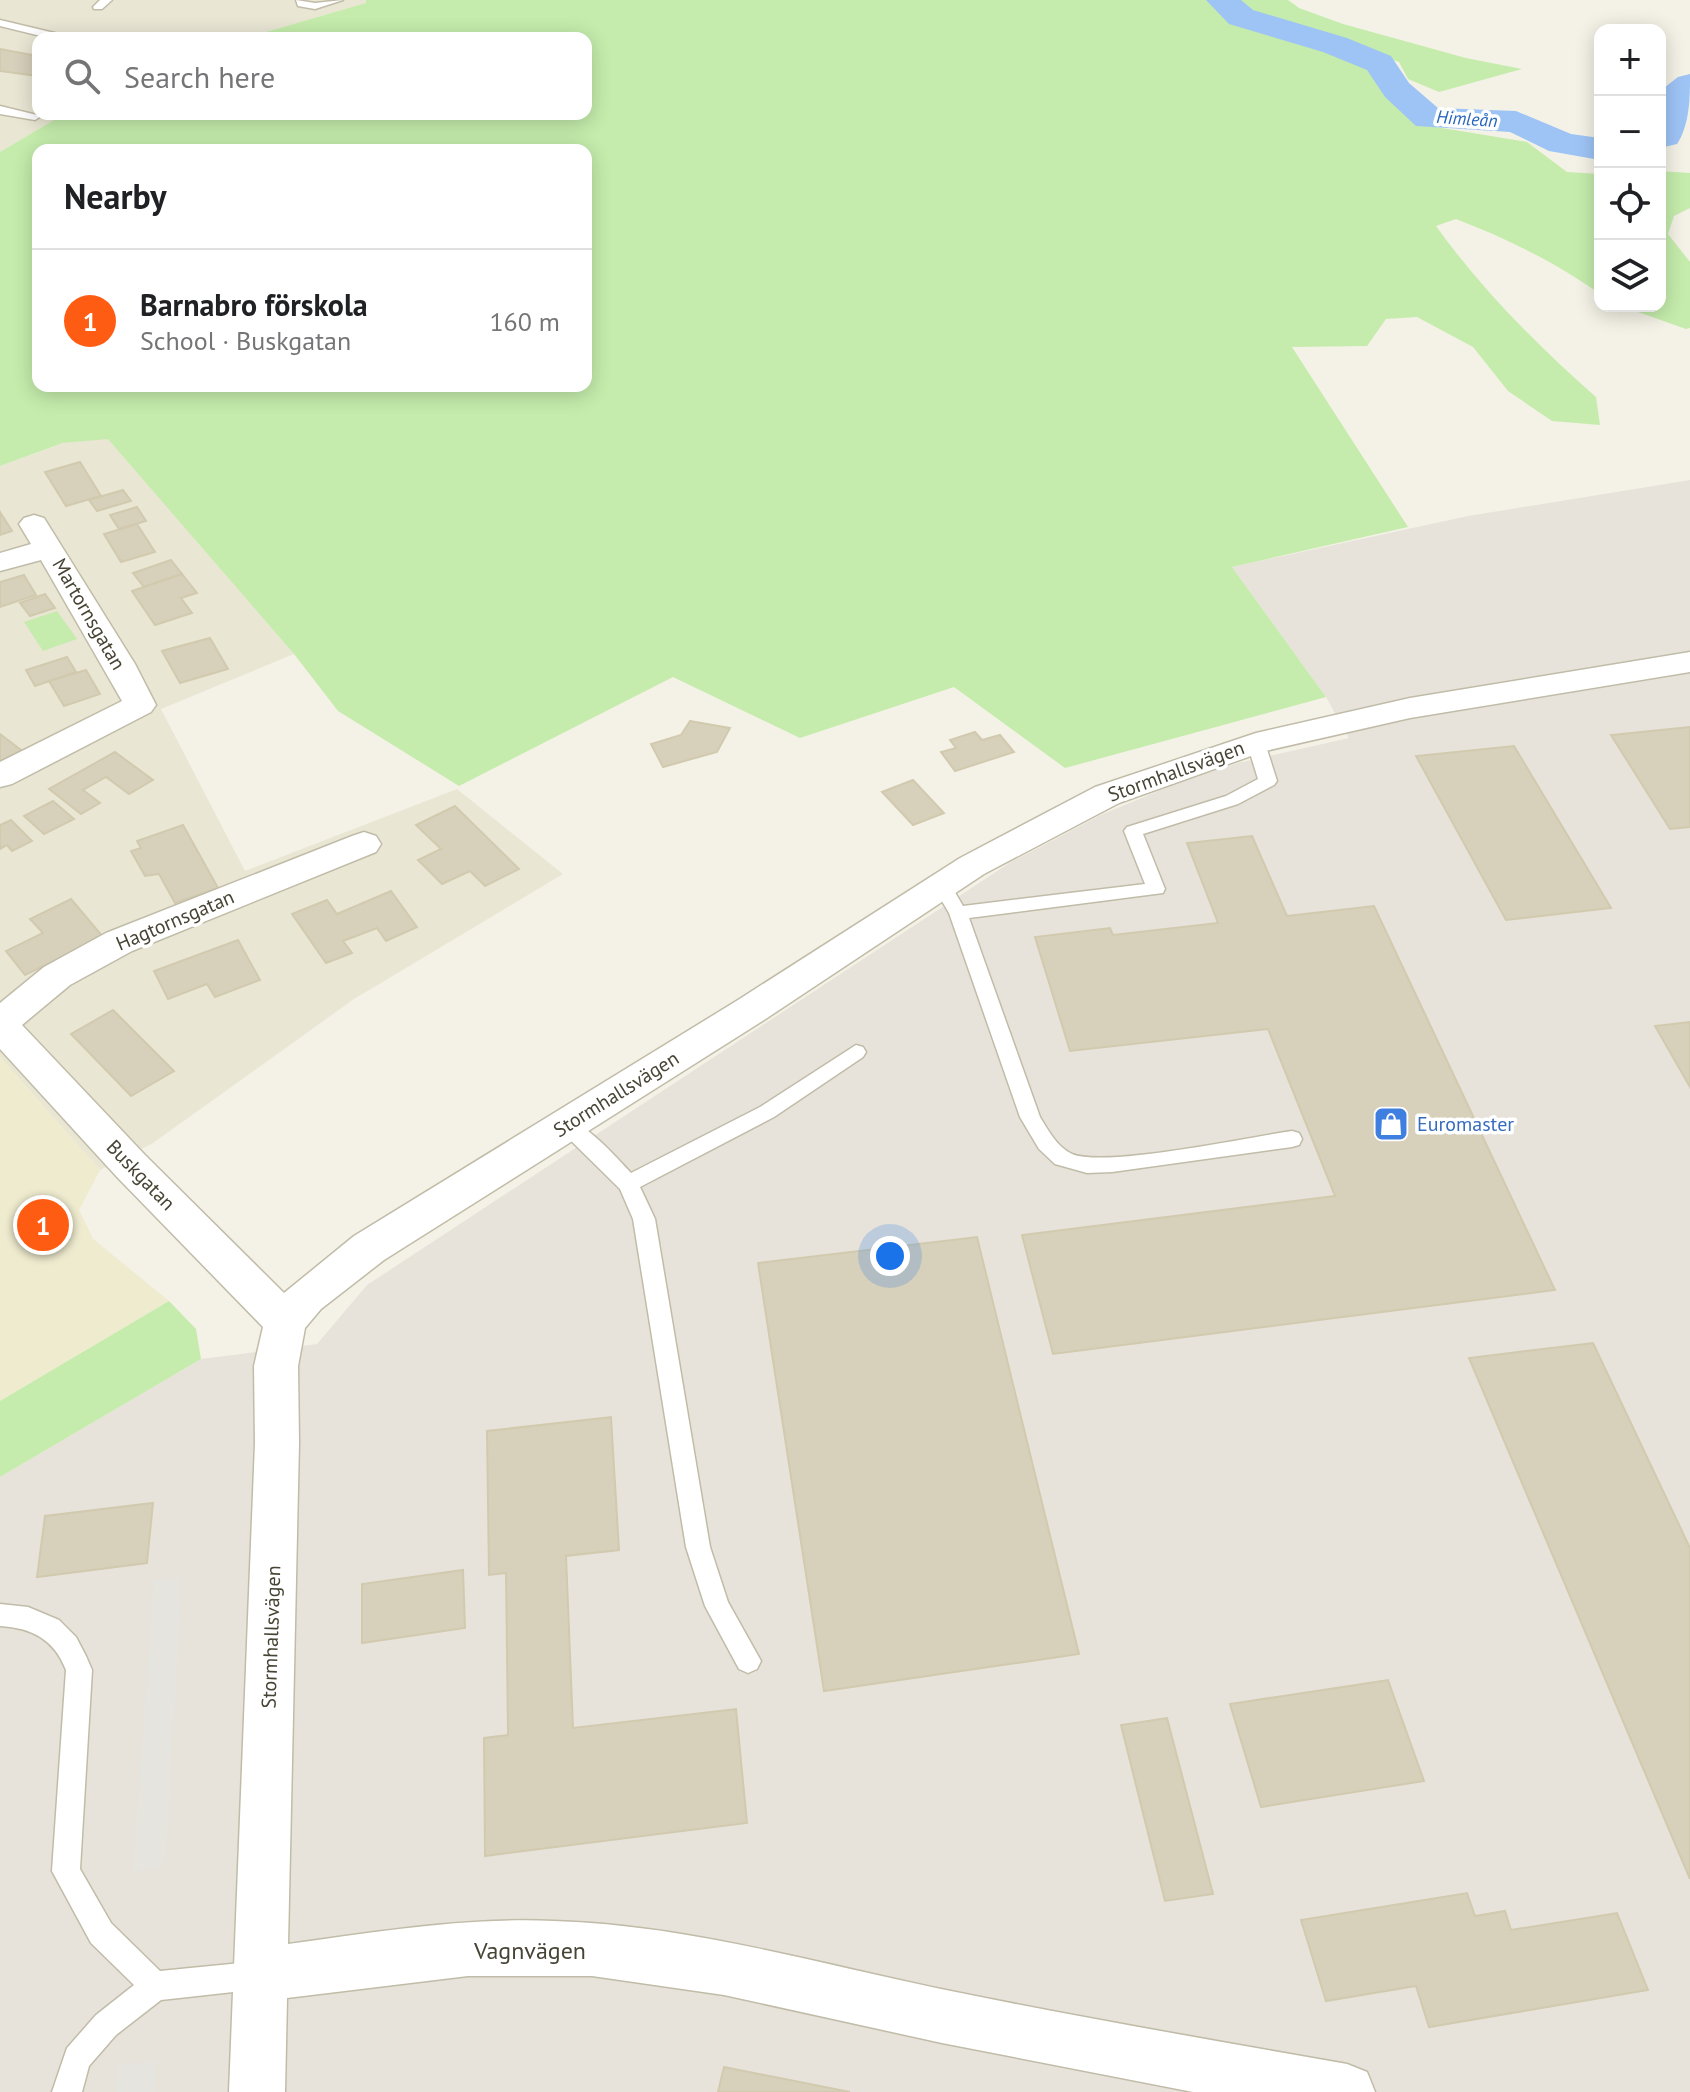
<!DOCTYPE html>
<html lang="en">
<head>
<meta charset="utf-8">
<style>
  body { margin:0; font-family:"PT Sans",sans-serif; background:#f6f6f6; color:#202124 }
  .controls { position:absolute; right:24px; top:24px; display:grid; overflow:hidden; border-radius:16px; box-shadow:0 4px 20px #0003 }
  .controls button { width:72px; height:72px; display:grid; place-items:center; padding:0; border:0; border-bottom:2px solid #e0e0e0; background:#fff; color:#202124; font:40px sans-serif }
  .you { position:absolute; left:890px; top:1256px; width:28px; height:28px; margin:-20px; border:6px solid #fff; border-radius:50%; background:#1a73e8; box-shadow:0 0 0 12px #1a73e833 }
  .badge { display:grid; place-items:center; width:52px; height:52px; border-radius:50%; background:#ff5c13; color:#fff; font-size:26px; font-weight:700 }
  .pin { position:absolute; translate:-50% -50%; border:4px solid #fff; box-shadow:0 2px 8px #0006 }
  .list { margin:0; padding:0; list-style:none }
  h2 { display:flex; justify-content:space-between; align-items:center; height:104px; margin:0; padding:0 32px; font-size:34px }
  h2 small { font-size:26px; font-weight:400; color:#757577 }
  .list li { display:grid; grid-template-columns:52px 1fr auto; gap:24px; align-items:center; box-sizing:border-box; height:144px; padding:0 32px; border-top:2px solid #e0e0e0 }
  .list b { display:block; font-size:30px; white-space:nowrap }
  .list p { margin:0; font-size:26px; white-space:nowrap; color:#757577 }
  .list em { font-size:26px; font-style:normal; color:#757577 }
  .icon { flex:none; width:44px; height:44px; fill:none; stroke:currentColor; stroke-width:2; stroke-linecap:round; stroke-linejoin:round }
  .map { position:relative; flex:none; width:1690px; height:2092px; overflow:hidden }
  .search { position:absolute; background:#fff; box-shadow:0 4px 20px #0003; left:32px; top:32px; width:560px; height:88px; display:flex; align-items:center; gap:20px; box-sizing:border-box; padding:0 28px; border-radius:16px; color:#757577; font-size:30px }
  .panel { position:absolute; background:#fff; box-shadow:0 4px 20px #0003; left:32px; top:144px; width:560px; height:248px; border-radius:16px }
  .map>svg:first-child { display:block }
  .residential { fill:#e9e6d4 }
  .industrial { fill:#e7e3db }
  .education { fill:#efebcf }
  .green { fill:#c5ecac; fill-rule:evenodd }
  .parking { fill:#e5e4df }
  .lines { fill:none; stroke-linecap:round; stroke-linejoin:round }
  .river { fill:#9ec4f6; fill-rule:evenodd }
  .building { fill:#d7d0bb; stroke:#d2caae; stroke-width:2 }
  .lane-casing { stroke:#c1bca8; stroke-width:3 }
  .street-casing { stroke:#c1bca8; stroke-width:3 }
  .lane { fill:#fff; fill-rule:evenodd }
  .street { fill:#fff; fill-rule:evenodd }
  .labels { text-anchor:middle; stroke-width:7; stroke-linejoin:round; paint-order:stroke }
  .far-water-label { font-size:18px; font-style:italic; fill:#2565bd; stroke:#fff }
  .street-label { font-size:20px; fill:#484435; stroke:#fff }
  .shop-label { font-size:20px; fill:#366cbe; stroke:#fff; text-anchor:start }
  .near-street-label { font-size:24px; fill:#484435; stroke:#fff }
</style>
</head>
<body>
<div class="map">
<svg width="1690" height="2092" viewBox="0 0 1690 2092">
  <rect width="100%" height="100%" fill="#f4f2e6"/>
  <!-- residential -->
  <g class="residential">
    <path d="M0 0H366L367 3 245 38H38V114H64L0 152Z"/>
    <path d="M108 438 294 654 161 709 245 871 457 789 563 874 354 999 153 1143 100 1170 0 1057V466L64 443Z"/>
  </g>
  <!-- industrial -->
  <path class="industrial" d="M1690 480V2092H0V1477L201 1359 317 1344 367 1285 1011 862 1103 814 1178 783 1238 763 1349 738 1326 697 1232 567 1468 516Z"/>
  <!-- education -->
  <path class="education" d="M0 1057 100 1170 79 1210 93 1239 169 1301 0 1401Z"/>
  <!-- green -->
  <g class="green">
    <path d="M366 0H1207L1245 24 1364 62 1405 112 1436 127 1527 142 1567 172 1600 174V294C1555 262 1508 239 1456 219L1436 226C1482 290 1537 345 1596 397L1600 425 1552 421 1508 391 1473 347 1417 317 1386 319 1367 346 1292 347 1408 527 1232 567 1326 697 1065 768 954 687 800 738 673 677 459 786 338 711 294 654 108 439 63 443 0 466V152L64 114H586V38H245L366 3ZM38 150H586V386H38Z"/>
    <path d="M1238 0H1288L1299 8 1343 24 1466 58 1522 69 1439 92 1408 79 1399 62 1261 17Z"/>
    <path d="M1660 171 1690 173V208L1674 216 1668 234 1690 262V328L1686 329 1621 306H1660Z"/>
    <path d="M57 611 77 639 43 651 24 622Z"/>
    <path d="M169 1301 196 1329 201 1359 0 1477V1401Z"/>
  </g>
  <!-- parking -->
  <g class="parking">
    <path d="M182 1577 165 1866 133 1872 154 1581Z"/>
    <path d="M157 2060 155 2092H116L118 2066Z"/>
  </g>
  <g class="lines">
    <!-- river -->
    <g class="river">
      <path d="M1206 0H1241L1253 10 1347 38 1391 56 1409 83 1438 108 1516 111 1571 134 1600 138V160L1549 151 1510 132 1416 126 1385 97 1367 70 1323 52 1229 24Z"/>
      <path d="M1690 74C1690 97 1690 124 1677 144L1660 148V91L1678 77Z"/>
    </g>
  </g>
  <!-- building -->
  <g class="building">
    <path d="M0 49 38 56V76L0 71Z"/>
    <path d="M80 462 101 496 66 506 45 472Z"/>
    <path d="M123 490 131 501 97 511 89 500Z"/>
    <path d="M137 507 146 521 119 529 110 515Z"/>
    <path d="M0 512 12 531 0 535Z"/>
    <path d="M137 524 155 552 121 562 104 534Z"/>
    <path d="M171 560 182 574 144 587 133 573Z"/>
    <path d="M182 574 197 593 181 598 192 613 155 625 132 591Z"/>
    <path d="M24 575 36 595 0 607V582Z"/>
    <path d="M45 594 55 608 30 616 20 603Z"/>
    <path d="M210 638 228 669 180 683 162 651Z"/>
    <path d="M67 657 76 672 35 686 26 670Z"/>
    <path d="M86 670 100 694 64 706 49 681Z"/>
    <path d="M690 721 730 728 717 752 663 767 651 744 681 735Z"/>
    <path d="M1690 727V827L1670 829 1611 735Z"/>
    <path d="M975 732 982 740 1000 735 1014 752 955 771 941 752 956 748 950 740Z"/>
    <path d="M0 734 21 750 0 762Z"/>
    <path d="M1514 746 1611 908 1506 920 1416 756Z"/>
    <path d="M115 752 153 780 129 794 106 777 83 790 100 803 81 814 49 789Z"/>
    <path d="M913 780 944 813 913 825 882 792Z"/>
    <path d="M53 801 74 819 44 834 24 816Z"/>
    <path d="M455 806 519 869 485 886 470 871 442 884 418 860 441 849 416 825Z"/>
    <path d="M11 820 32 841 12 851 7 845 0 849V825Z"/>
    <path d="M183 825 218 888 175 903 159 874 145 876 131 851 141 848 137 841Z"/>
    <path d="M1252 836 1287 916 1374 906 1555 1290 1053 1354 1022 1235 1335 1196 1268 1029 1070 1051 1035 937 1110 928 1113 935 1218 923 1187 843Z"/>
    <path d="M391 891 417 927 386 941 377 928 343 941 352 953 326 963 292 914 327 900 337 914Z"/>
    <path d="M71 899 103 937 25 975 6 951 43 933 30 919Z"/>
    <path d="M238 940 260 980 215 997 207 984 168 999 154 971Z"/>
    <path d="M113 1010 174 1071 131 1096 71 1034Z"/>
    <path d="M1690 1022V1087L1655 1026Z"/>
    <path d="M977 1237 1079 1654 824 1691 758 1263Z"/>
    <path d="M1593 1343 1690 1548V1879L1469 1358Z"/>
    <path d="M611 1417 619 1550 566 1556 573 1728 736 1709 747 1823 485 1856 484 1738 508 1735 506 1573 489 1575 487 1431Z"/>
    <path d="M153 1503 147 1563 37 1577 45 1516Z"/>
    <path d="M463 1570 465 1628 362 1643V1584Z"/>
    <path d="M1388 1680 1424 1781 1261 1807 1230 1704Z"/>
    <path d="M1167 1718 1213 1894 1165 1901 1121 1725Z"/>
    <path d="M1467 1893 1475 1916 1505 1911 1511 1930 1617 1913 1648 1990 1429 2027 1416 1986 1326 2001 1301 1920Z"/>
    <path d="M724 2067 850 2092H718Z"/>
  </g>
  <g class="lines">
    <defs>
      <g id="lane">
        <path d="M100 0H112L102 9H94L93 7Z"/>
        <path d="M296 0 315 3 343 0 315 9 298 6Z"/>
        <path d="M0 20 67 36 69 38H49L0 26Z"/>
        <path d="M0 106 41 116 35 120 0 114Z"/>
        <path d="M1256 738 1265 743 1277 781 1274 785 1238 804 1143 834 1165 889 1163 893 969 918 1040 1117C1048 1130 1057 1147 1072 1154 1105 1168 1249 1137 1292 1131L1299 1133 1302 1139 1299 1145 1292 1147 1112 1172 1087 1173 1055 1164 1039 1149 1020 1117 949 913 933 886 942 880 949 882 963 906 1145 884 1124 831 1127 827 1226 796 1258 779 1247 743Z"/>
        <path d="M856 1045 863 1047 866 1052 863 1057 774 1117 640 1187 655 1219 710 1547 728 1602 761 1661 757 1669 748 1673 739 1669 705 1606 686 1547 633 1219 620 1189 555 1125 558 1119C578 1113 617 1158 631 1173L760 1107Z"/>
        <path d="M0 1604 28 1607 59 1620 76 1637 86 1656 92 1670 80 1869 111 1923 160 1971 261 1961 271 1965 275 1975 271 1985 261 1989 161 2000 116 2035 89 2066 82 2092H52L67 2048 96 2015 134 1985 91 1943 52 1871 66 1670C54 1639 32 1628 0 1626Z"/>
      </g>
      <g id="street">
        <path d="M34 515 44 518 135 664 156 705 151 712 12 784 0 787V762L122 701 41 560 0 571V553L31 544 19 524 24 518Z"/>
        <path d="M1690 652V672L1410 718 1265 751 1119 803 984 874 764 1020 384 1260 321 1309 305 1328 298 1366 299 1443 288 1944C376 1932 465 1917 554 1921 685 1925 813 1962 941 1989 1076 2017 1212 2040 1347 2064L1367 2072 1375 2092H1193L942 2043 724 1995 592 1976H468L287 1998 285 2092H229L255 1443 254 1366 263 1327 117 1177 0 1049V1003L44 967 106 933 352 836 364 832 376 836 381 844 376 852 132 951 70 985 22 1025 145 1155 284 1293 354 1236 738 1000 960 858 1095 787 1256 733 1410 698Z"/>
      </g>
    </defs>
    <!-- lane casing -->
    <use href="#lane" class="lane-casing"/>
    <!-- street casing -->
    <use href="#street" class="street-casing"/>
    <!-- lane -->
    <use href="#lane" class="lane"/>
    <!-- street -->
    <use href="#street" class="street"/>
  </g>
  <!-- icons -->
  <defs>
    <symbol id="shop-square" viewBox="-11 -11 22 22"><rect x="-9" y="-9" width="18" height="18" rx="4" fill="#3f7fe0" stroke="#fff"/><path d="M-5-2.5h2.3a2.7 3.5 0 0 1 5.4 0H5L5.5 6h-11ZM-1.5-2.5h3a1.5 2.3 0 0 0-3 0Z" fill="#fff"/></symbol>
  </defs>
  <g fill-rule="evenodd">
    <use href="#shop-square" x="1371" y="1104" width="40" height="40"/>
  </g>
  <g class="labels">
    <!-- far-water labels -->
    <g class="far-water-label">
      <text transform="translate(1467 119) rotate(4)" y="6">Himleån</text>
    </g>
    <!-- street labels -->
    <g class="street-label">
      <text transform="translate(89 614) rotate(60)" y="7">Martornsgatan</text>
      <text transform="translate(1176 771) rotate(-20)" y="7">Stormhallsvägen</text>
      <text transform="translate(175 920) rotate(-23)" y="7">Hagtornsgatan</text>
      <text transform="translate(616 1094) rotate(-32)" y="7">Stormhallsvägen</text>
      <text transform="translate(141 1175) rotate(46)" y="7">Buskgatan</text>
      <text transform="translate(271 1637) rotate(-88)" y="7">Stormhallsvägen</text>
    </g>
    <!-- shop labels -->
    <g class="shop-label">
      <text x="1417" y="1131">Euromaster</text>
    </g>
    <!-- near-street labels -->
    <g class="near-street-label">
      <text x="530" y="1959">Vagnvägen</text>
    </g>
  </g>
</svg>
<div class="controls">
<button>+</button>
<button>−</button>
<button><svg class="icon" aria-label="locate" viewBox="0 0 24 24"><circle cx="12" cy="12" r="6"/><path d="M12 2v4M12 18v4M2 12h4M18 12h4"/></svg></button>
<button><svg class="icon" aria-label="layers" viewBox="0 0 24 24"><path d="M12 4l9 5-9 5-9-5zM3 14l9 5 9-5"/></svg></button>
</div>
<div class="you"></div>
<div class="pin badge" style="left:43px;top:1225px">1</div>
<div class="search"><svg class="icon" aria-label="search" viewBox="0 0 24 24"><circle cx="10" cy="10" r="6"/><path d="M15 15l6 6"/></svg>Search here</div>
<section class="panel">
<h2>Nearby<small></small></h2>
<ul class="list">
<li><span class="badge">1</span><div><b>Barnabro förskola</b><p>School · Buskgatan</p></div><em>160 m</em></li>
</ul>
</section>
</div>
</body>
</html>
